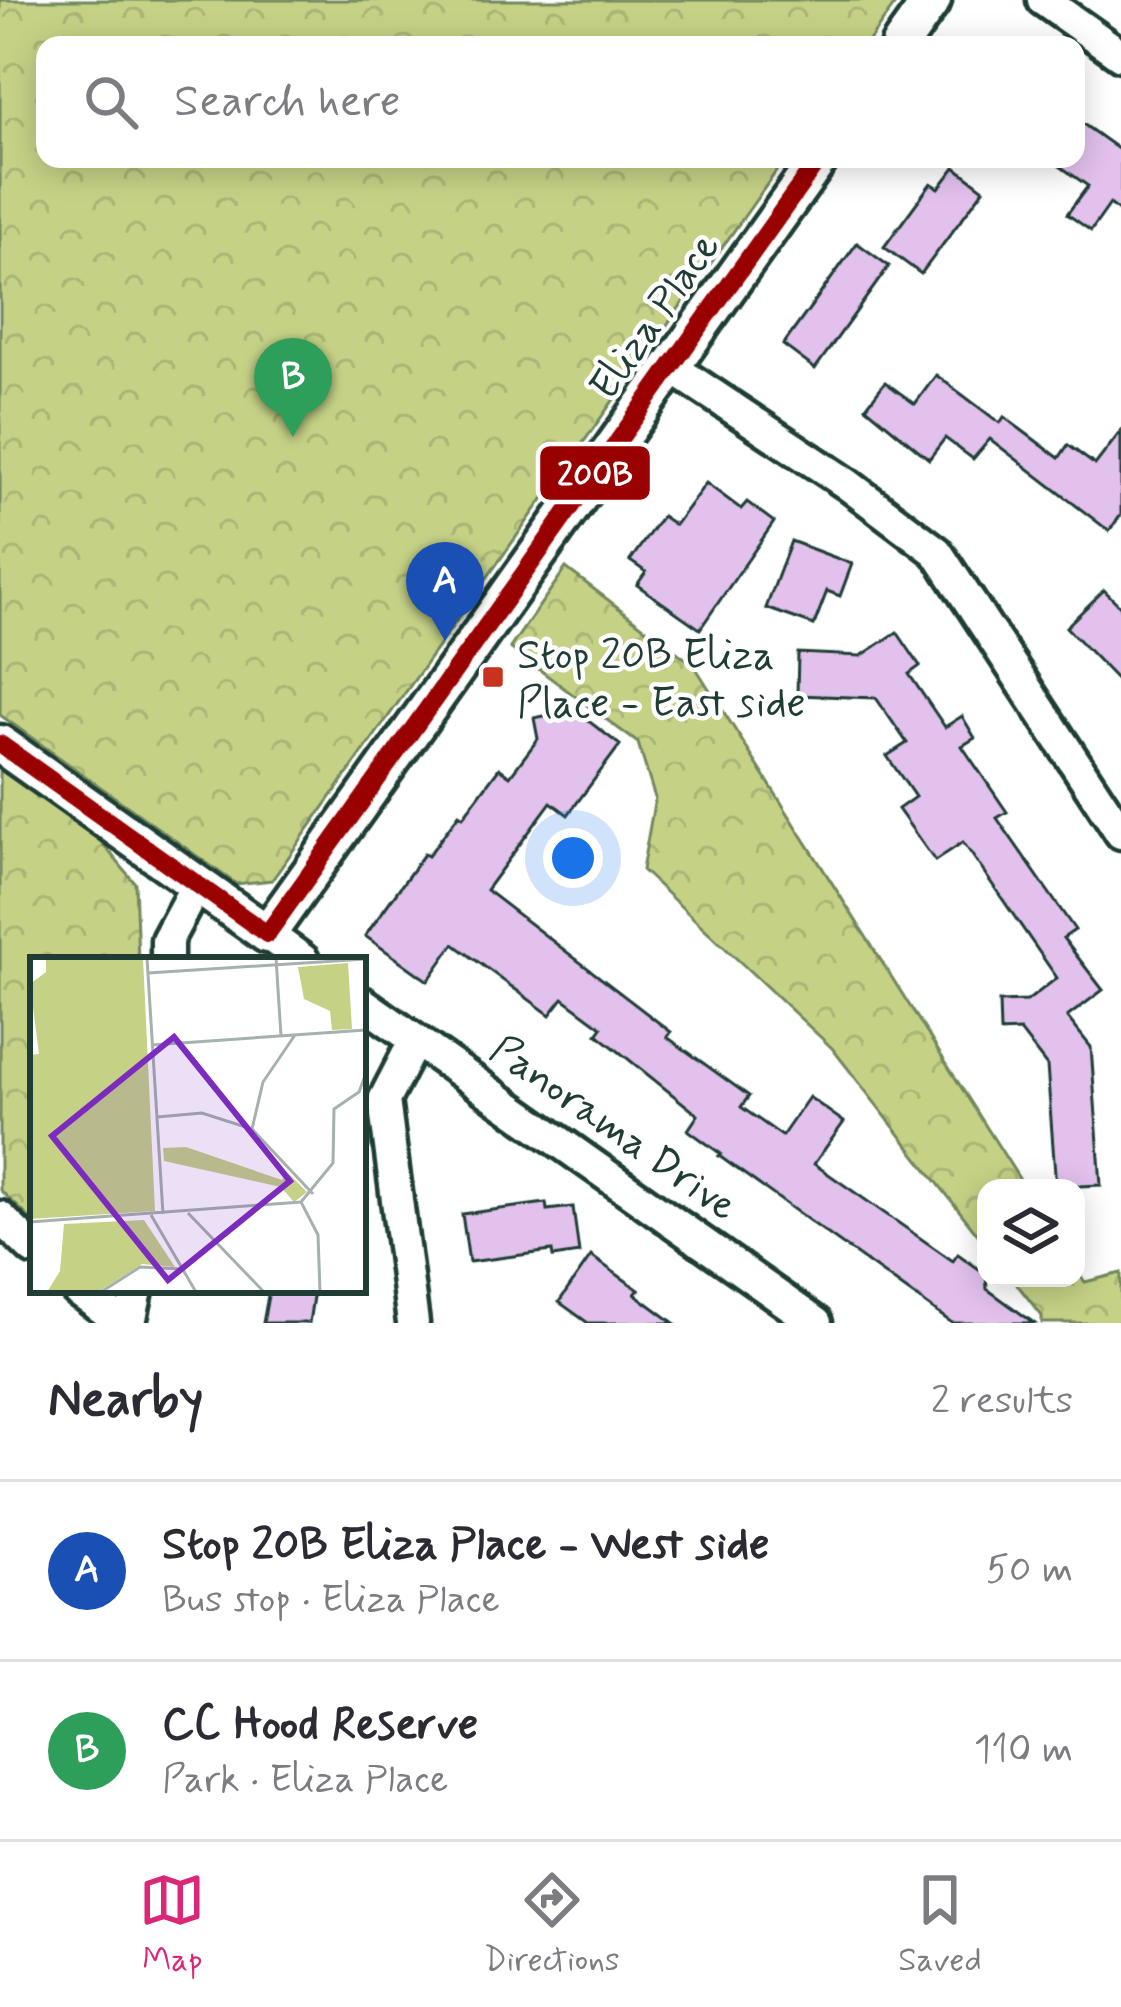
<!DOCTYPE html>
<html lang="en">
<head>
<meta charset="utf-8">
<style>
  body { margin:0; font-family:Mynerve,sans-serif; background:#f7f7f7; color:#2b2b33 }
  .controls { position:absolute; right:36px; bottom:36px; display:grid; overflow:hidden; border-radius:24px; box-shadow:0 6px 30px #0003 }
  .controls button { width:108px; height:108px; display:grid; place-items:center; padding:0; border:0; border-bottom:3px solid #e1e1e2; background:#fff; color:#2b2b33; font:60px sans-serif }
  .you { position:absolute; left:573px; top:858px; width:42px; height:42px; margin:-30px; border:9px solid #fff; border-radius:50%; background:#1a73e8; box-shadow:0 0 0 18px #1a73e833 }
  .badge { display:grid; place-items:center; width:78px; height:78px; border-radius:50%; background:#db2777; color:#fff; font-size:39px; font-weight:700 }
  .pin { position:absolute; translate:-50% -99px; filter:drop-shadow(0 3px 6px #0008) }
  .pin::after { content:''; position:absolute; top:63px; width:42px; height:36px; background:inherit; clip-path:polygon(0 0,100% 0,50% 100%) }
  .list { margin:0; padding:0; list-style:none }
  h2 { display:flex; justify-content:space-between; align-items:center; height:156px; margin:0; padding:0 48px; font-size:51px }
  h2 small { font-size:39px; font-weight:400; color:#7c7c81 }
  .list li { display:grid; grid-template-columns:78px 1fr auto; gap:36px; align-items:center; box-sizing:border-box; height:180px; padding:0 48px; border-top:3px solid #e1e1e2 }
  .list b { display:block; font-size:45px; white-space:nowrap }
  .list p { margin:0; font-size:39px; white-space:nowrap; color:#7c7c81 }
  .list em { font-size:39px; font-style:normal; color:#7c7c81 }
  .icon { flex:none; width:66px; height:66px; fill:none; stroke:currentColor; stroke-width:2; stroke-linecap:round; stroke-linejoin:round }
  .map { position:relative; flex:none; width:1121px; height:1323px; overflow:hidden }
  .search { position:absolute; background:#fff; box-shadow:0 6px 30px #0003; left:36px; right:36px; top:36px; height:132px; display:flex; align-items:center; gap:30px; box-sizing:border-box; padding:0 42px; border-radius:24px; color:#7c7c81; font-size:45px }
  .sheet { height:516px; background:#fff }
  nav { display:flex; justify-content:space-around; align-items:center; box-sizing:border-box; height:168px; border-top:3px solid #e1e1e2; background:#fff; font-size:33px; color:#7c7c81 }
  nav a { display:grid; justify-items:center; gap:6px }
  nav .on { color:#db2777 }
  .map>svg:first-child { display:block }
  .park { fill:url(#park-crowns); stroke:#72885d; stroke-width:3 }
  .building { fill:#e2c1ed; stroke:#1f3d34; stroke-width:3 }
  .lines { fill:none; stroke-linecap:round; stroke-linejoin:round }
  .minor-casing { stroke:#1f3d34; stroke-width:39 }
  .tertiary-casing { stroke:#1f3d34; stroke-width:45 }
  .minor { stroke:#fff; stroke-width:30 }
  .tertiary { stroke:#fff; stroke-width:36 }
  .bus-1-casing { stroke:#fff; stroke-width:27 }
  .bus-1 { stroke:#900; stroke-width:18 }
  .poi-dot { fill:#c8321e; stroke:#fff; stroke-width:4.5 }
  .labels { text-anchor:middle; stroke-width:9; stroke-linejoin:round; paint-order:stroke }
  .street-label { font-size:42px; fill:#1f3d34; stroke:#fff }
  .poi-label { font-size:42px; fill:#1f3d34; stroke:#fff; text-anchor:start }
  .inset-road { fill:none; stroke:#a5b1ae; stroke-width:3 }
  .view { fill:#7b2cbf; fill-opacity:0.15; stroke:#7b2cbf; stroke-width:6 }
  .inset-edge { fill:none; stroke:#1f3d34; stroke-width:6 }
  .line-badge { stroke:#fff; stroke-width:4.5 }
  .badge-label { font-size:33px; text-anchor:middle; font-weight:bold; fill:#fff }
</style>
</head>
<body>
<div class="map">
<svg width="1121" height="1323" viewBox="0 0 1121 1323">
  <defs>
    <pattern id="park-crowns" width="20" height="18" patternUnits="userSpaceOnUse" patternTransform="scale(3)"><rect width="20" height="18" fill="#c5d286"/><path d="M2 6a3 3 0 1 1 6 0M12 15a3 3 0 1 1 6 0" fill="none" stroke="#a9b574"/></pattern>
  </defs>
  <rect width="100%" height="100%" fill="#fff"/>
  <filter id="ink" filterUnits="userSpaceOnUse"><feTurbulence type="fractalNoise" baseFrequency=".00833" numOctaves="2"/><feDisplacementMap in="SourceGraphic" scale="24" xChannelSelector="R" yChannelSelector="G"/><feConvolveMatrix kernelMatrix="1 2 1 2 8 2 1 2 1" color-interpolation-filters="sRGB"/></filter>
  <g filter="url(#ink)">
    <!-- park -->
    <g class="park">
      <path d="M0 0H898L866 45H45V159H785L272 880 236 884 0 715Z"/>
      <path d="M566 568 694 665 1025 1188H986V1245L832 1048 642 870 655 798 638 743 510 648Z"/>
      <path d="M0 770 98 838 135 883 138 960H33V1221L0 1190Z"/>
      <path d="M1076 1269 1085 1282 1121 1273V1323H1042V1316L1012 1278H1076Z"/>
    </g>
    <!-- building -->
    <g class="building">
      <path d="M1076 119 1121 151V213L1110 204 1091 231 1067 214 1088 186 1050 159H1076Z"/>
      <path d="M955 167 984 189 921 274 884 247 931 183 939 188Z"/>
      <path d="M857 243 889 266 815 369 783 345Z"/>
      <path d="M936 375 1000 423 1004 417 1059 458 1068 445 1095 465 1121 431V515L1109 531 990 439 973 459 945 438 929 459 866 407 885 382 915 404Z"/>
      <path d="M706 483 741 509 747 502 774 522 700 629 637 585 646 572 630 561 662 516 675 525Z"/>
      <path d="M791 541 852 564 840 596 827 591 814 625 766 608Z"/>
      <path d="M1104 590 1121 607V684L1066 627Z"/>
      <path d="M897 632 920 666 909 674 945 727 962 716 975 738 962 746 1007 812 997 818 1075 930 1063 938 1103 990 1067 1017 1091 1047 1101 1185 1056 1187 1047 1066 1020 1031 1000 1032 999 1002 1027 1001 1057 978 963 842 935 861 898 809 915 797 887 756 907 743 876 698 797 695 798 653 861 656Z"/>
      <path d="M574 710 620 745 568 815 551 802 486 890 671 1032 667 1037 749 1096 741 1107 782 1136 809 1097 844 1122 814 1164 953 1261 958 1254 986 1274 987 1289 1034 1323H952L719 1156 721 1154 688 1130 698 1115 597 1034 602 1027 563 998 550 1015 454 944 428 981 365 936 424 854 428 856 459 814 463 817 499 768 510 776 538 739 534 718Z"/>
      <path d="M546 1203 547 1210 573 1207 579 1253 553 1257 552 1251 469 1262 462 1214Z"/>
      <path d="M591 1256 639 1290 635 1294 674 1323H588L559 1302Z"/>
      <path d="M269 1290H314L309 1323H263Z"/>
    </g>
    <g class="lines">
      <defs>
        <g id="minor">
          <path d="M1043 0 1121 55"/>
          <path d="M671 367 847 484 937 552 1121 833"/>
          <path d="M267 934 303 960"/>
          <path d="M167 960V940L197 884"/>
          <path d="M363 1003 816 1323"/>
          <path d="M0 1217 33 1249"/>
          <path d="M77 1290 123 1323"/>
          <path d="M130 1323 137 1290"/>
          <path d="M413 1323 384 1100 415 1040"/>
        </g>
        <g id="tertiary">
          <path d="M900 45 932 0"/>
          <path d="M0 744 267 934 819 159"/>
        </g>
      </defs>
      <!-- minor casing -->
      <use href="#minor" class="minor-casing"/>
      <!-- tertiary casing -->
      <use href="#tertiary" class="tertiary-casing"/>
      <!-- minor -->
      <use href="#minor" class="minor"/>
      <!-- tertiary -->
      <use href="#tertiary" class="tertiary"/>
      <defs>
        <g id="bus-1">
          <path d="M0 744 267 934"/>
          <path d="M267 934 819 159"/>
        </g>
      </defs>
      <!-- bus-1 casing -->
      <use href="#bus-1" class="bus-1-casing"/>
      <!-- bus-1 -->
      <use href="#bus-1" class="bus-1"/>
    </g>
  </g>
  <!-- markers -->
  <rect class="poi-dot" x="481" y="665" width="24" height="24" rx="6"/>
  <g class="labels">
    <!-- street labels -->
    <g class="street-label">
      <text transform="translate(653 315) rotate(-55)" y="15">Eliza Place</text>
      <text transform="translate(615 1126) rotate(35)" y="15">Panorama Drive</text>
    </g>
    <!-- poi labels -->
    <g class="poi-label">
      <text x="517" y="668">Stop 20B Eliza<tspan x="517" dy="48">Place - East side</tspan></text>
    </g>
  </g>
  <!-- overview -->
  <g transform="translate(30 957)">
    <rect width="336" height="336" fill="#fff"/>
    <path d="M16 1H113L125 254 0 262V98L9 97 0 27 16 15ZM318 6 322 72 302 73 300 54 274 42 268 10ZM156 190 252 223 258 216 277 235 264 245 251 230 134 204 133 191ZM114 263 145 310 112 307 68 335H17L30 314 34 267Z" fill="#c5d286"/>
    <path class="inset-road" d="M117 1 133 257M246 1 251 79M118 16 336 2M122 88 336 73M127 160 172 156 222 172 283 237M222 172 233 125 265 78M158 256 234 335M121 258 166 335M0 265 271 245M71 335 110 310 153 312M290 335 288 278 271 245 303 206 304 152 329 135 336 116"/>
    <path class="view" d="M144 80 260 224 138 323 22 179Z"/>
    <rect width="336" height="336" class="inset-edge"/>
  </g>
  <rect class="line-badge" x="538" y="444" width="114" height="58" rx="12" fill="#900"/>
  <g class="badge-label">
    <text x="595" y="485">200B</text>
  </g>
</svg>
<div class="controls">
<button><svg class="icon" aria-label="layers" viewBox="0 0 24 24"><path d="M12 4l9 5-9 5-9-5zM3 14l9 5 9-5"/></svg></button>
</div>
<div class="you"></div>
<div class="pin badge" style="left:445px;top:641px;background:#1a4fb4">A</div>
<div class="pin badge" style="left:293px;top:437px;background:#2e9e5b">B</div>
<div class="search"><svg class="icon" aria-label="search" viewBox="0 0 24 24"><circle cx="10" cy="10" r="6"/><path d="M15 15l6 6"/></svg>Search here</div>
</div>
<section class="sheet">
<h2>Nearby<small>2 results</small></h2>
<ul class="list">
<li><span class="badge" style="background:#1a4fb4">A</span><div><b>Stop 20B Eliza Place - West side</b><p>Bus stop · Eliza Place</p></div><em>50 m</em></li>
<li><span class="badge" style="background:#2e9e5b">B</span><div><b>CC Hood Reserve</b><p>Park · Eliza Place</p></div><em>110 m</em></li>
</ul>
</section>
<nav>
<a class="on"><svg class="icon" aria-label="map" viewBox="0 0 24 24"><path d="M3 6l6-2 6 2 6-2v14l-6 2-6-2-6 2zM9 4v14M15 6v14"/></svg>Map</a>
<a><svg class="icon" aria-label="directions" viewBox="0 0 24 24"><path d="M12 3l9 9-9 9-9-9zM9 14v-3h6M13 9l2 2-2 2"/></svg>Directions</a>
<a><svg class="icon" aria-label="saved" viewBox="0 0 24 24"><path d="M7 4h10v16l-5-4-5 4z"/></svg>Saved</a>
</nav>
</body>
</html>
